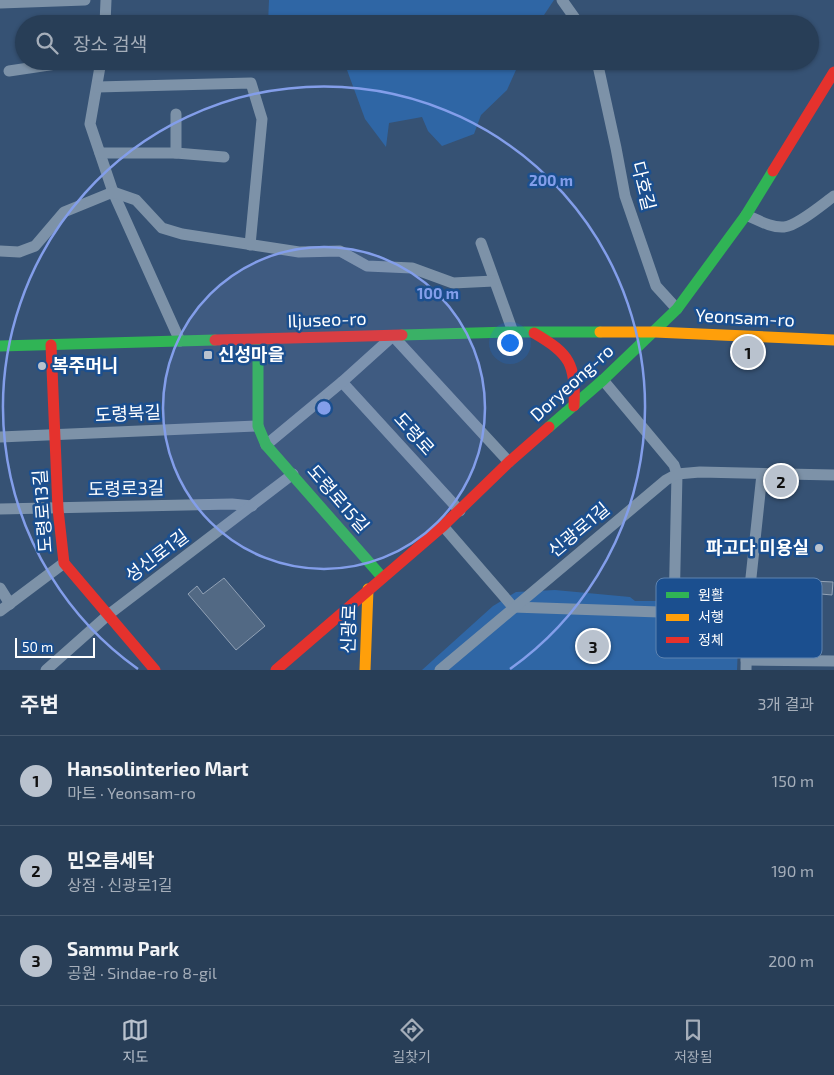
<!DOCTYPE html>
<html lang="ko">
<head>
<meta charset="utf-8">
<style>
  body { margin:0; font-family:"Exo 2","Noto Sans KR",sans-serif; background:#30455d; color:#f1f3f6 }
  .scale { position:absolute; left:15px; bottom:12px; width:80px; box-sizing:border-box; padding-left:5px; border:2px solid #fff; border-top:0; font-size:14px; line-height:18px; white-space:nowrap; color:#fff; -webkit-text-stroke:4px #1b4f8f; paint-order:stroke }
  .you { position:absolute; left:509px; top:342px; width:18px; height:18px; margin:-12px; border:4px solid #fff; border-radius:50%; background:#1a73e8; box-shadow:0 0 0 8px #1a73e833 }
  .badge { display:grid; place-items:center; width:32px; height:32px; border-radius:50%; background:#b9c2ce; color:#111; font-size:16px; font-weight:700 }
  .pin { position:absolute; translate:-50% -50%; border:2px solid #fff; box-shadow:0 1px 5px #0006 }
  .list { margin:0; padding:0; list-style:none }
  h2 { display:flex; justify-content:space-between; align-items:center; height:65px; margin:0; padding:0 20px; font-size:21px }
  h2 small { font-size:16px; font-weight:400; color:#a5aeba }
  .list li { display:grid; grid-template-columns:32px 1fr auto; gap:15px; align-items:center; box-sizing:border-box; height:90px; padding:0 20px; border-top:1px solid #44576d }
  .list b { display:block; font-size:19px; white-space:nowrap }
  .list p { margin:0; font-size:16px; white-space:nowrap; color:#a5aeba }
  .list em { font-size:16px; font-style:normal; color:#a5aeba }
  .icon { flex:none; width:28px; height:28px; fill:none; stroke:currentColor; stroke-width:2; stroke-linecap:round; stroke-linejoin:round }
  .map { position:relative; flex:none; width:834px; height:670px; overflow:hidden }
  .search { position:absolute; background:#283e57; box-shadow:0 1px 4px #0004; left:15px; right:15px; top:15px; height:55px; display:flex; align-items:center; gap:12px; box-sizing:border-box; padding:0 18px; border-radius:28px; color:#a5aeba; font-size:19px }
  .sheet { height:335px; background:#283e57 }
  nav { display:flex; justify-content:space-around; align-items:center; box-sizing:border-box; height:70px; border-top:1px solid #44576d; background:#283e57; font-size:14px; color:#a5aeba }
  nav a { display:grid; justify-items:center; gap:2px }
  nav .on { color:#b9c2ce }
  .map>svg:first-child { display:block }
  .green { fill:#2f66a5 }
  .building { fill:#526984; stroke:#92a2b6 }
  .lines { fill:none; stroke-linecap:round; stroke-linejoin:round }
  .street { stroke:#7d92a8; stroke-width:11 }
  .fast { stroke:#30b455; stroke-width:11 }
  .slow { stroke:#ff9f0a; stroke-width:11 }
  .jam { stroke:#e5322d; stroke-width:11 }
  .ring { fill:none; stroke:#839eea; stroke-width:2.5 }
  .poi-dot { fill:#b9c2ce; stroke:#1b4f8f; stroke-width:2 }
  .labels { text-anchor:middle; stroke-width:5; stroke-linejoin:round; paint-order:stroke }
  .street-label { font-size:18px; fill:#fff; stroke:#1b4f8f }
  .poi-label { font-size:18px; font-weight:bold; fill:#fff; stroke:#1b4f8f; text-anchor:start }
  .key { fill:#1b4f8f; stroke:#5f84b1; stroke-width:1 }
  .key-label { font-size:14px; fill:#fff }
  .centre { fill:#839eea; stroke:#1b4f8f; stroke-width:2.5 }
  .ring-label { font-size:15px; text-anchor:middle; font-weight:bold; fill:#839eea; stroke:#1b4f8f; stroke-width:5; stroke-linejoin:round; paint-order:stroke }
</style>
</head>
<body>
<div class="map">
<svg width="834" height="670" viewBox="0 0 834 670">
  <rect width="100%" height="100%" fill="#365274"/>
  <!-- green -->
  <g class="green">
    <path d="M269 0H554L538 24H268Z"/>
    <path d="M271 61H520L507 90 481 115 474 134 442 146 428 131 422 117 389 123 386 147 365 119 347 70 293 66 272 67Z"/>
    <path d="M555 590 630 597 635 601H666V607L701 606 739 624 737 670H422L493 606 516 592Z"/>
  </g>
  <!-- building -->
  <g class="building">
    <path d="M224 578 265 626 236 650 188 594 197 586 203 594Z"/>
    <path d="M794 580 833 582 832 595 821 594V612H808V616L792 615 790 639H778V642H772V645H763V638L754 639V624H759V601H793Z"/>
  </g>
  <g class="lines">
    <!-- street -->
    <g class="street">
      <path d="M562 0 579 24"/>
      <path d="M0 3 85 0"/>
      <path d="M105 24 106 0"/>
      <path d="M101 61 90 124 113 192 180 341"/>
      <path d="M597 61 616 148 625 196 656 286 677 309"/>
      <path d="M9 71 76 61"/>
      <path d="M97 87 251 83 262 119 250 245"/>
      <path d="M100 153H176L224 157"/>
      <path d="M176 153V114"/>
      <path d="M746 215C758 220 771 228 784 227 797 226 823 204 834 196"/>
      <path d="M481 243 513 332"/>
      <path d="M0 251 19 252 35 246 64 212 113 192 136 200 162 228 182 234 299 252 340 251 367 266 412 268 453 283 494 281"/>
      <path d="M603 380 674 465 677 474 674 612"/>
      <path d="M342 382 460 511"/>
      <path d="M0 437 258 426"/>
      <path d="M266 445 342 382 393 336 509 462"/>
      <path d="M0 509 232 504 252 506"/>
      <path d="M443 526 513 607 747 615"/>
      <path d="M0 588 10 604"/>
      <path d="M0 611 64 563"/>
      <path d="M746 660 834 661"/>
      <path d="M46 670 108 615 293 474"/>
      <path d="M440 670 666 480 677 474 700 472 834 475"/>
      <path d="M746 670 747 615 762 474"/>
    </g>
    <!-- fast -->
    <g class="fast">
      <path d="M402 335 513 332H600"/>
      <path d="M258 340V426L266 445 382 577"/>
      <path d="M0 346 215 340"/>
      <path d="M549 427 603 380 677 309 746 215 773 171"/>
    </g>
    <!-- slow -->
    <g class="slow">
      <path d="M600 332H655L834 340"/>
      <path d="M365 670 368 589"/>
    </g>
    <!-- jam -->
    <g class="jam">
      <path d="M773 171 834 72"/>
      <path d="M534 333C570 354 576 364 574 406"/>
      <path d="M215 340 402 335"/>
      <path d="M51 345 58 509 64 563 155 670"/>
      <path d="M276 670 443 526 509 462 549 427"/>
    </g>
  </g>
  <!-- distance rings -->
  <circle cx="324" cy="408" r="161" fill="#839eea" fill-opacity=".12"/>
  <g class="ring">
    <circle cx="324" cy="408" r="161"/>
    <path d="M138 669A321 321 0 1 1 510 669"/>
  </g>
  <!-- markers -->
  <g class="poi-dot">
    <rect x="203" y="350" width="10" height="10" rx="2.5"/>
    <circle cx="42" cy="366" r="5"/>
    <circle cx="819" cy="548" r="5"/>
  </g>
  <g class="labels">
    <!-- street labels -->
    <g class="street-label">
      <text transform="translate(643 186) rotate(76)" y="6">다호길</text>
      <text transform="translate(745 318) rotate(3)" y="6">Yeonsam-ro</text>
      <text transform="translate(327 320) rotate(-2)" y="6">Iljuseo-ro</text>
      <text transform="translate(572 383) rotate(-42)" y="6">Doryeong-ro</text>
      <text transform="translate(128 414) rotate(-3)" y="6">도령북길</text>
      <text transform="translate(414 434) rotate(48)" y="6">도령로</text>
      <text transform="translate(126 489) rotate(-1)" y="6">도령로3길</text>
      <text transform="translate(338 499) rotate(49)" y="6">도령로15길</text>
      <text transform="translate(43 511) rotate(-94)" y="6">도령로13길</text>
      <text transform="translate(579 530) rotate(-40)" y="6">신광로1길</text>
      <text transform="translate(157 556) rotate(-37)" y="6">성신로1길</text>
      <text transform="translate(349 629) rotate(-88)" y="6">신광로</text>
    </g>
    <!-- poi labels -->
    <g class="poi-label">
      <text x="218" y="361">신성마을</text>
      <text x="52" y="372">복주머니</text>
      <text x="809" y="554" text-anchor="end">파고다 미용실</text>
    </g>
  </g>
  <!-- legend -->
  <rect x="656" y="578" width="166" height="80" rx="8" class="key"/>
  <rect x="666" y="592" width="23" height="6" fill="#30b455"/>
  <rect x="666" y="614" width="23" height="7" fill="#ff9f0a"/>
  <rect x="666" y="637" width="23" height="6" fill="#e5322d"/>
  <g class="key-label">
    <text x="698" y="600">원활</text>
    <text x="698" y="622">서행</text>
    <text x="698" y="645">정체</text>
  </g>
  <circle cx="324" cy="408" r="8" class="centre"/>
  <g class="ring-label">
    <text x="551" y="186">200 m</text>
    <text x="438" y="299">100 m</text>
  </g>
</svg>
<div class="scale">50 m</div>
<div class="you"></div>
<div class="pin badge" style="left:748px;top:352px">1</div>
<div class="pin badge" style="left:781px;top:481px">2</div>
<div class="pin badge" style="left:593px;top:646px">3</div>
<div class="search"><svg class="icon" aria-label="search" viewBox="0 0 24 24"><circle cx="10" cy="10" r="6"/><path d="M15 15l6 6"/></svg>장소 검색</div>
</div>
<section class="sheet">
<h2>주변<small>3개 결과</small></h2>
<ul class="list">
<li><span class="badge">1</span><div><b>Hansolinterieo Mart</b><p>마트 · Yeonsam-ro</p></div><em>150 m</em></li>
<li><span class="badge">2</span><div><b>민오름세탁</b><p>상점 · 신광로1길</p></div><em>190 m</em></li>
<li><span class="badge">3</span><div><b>Sammu Park</b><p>공원 · Sindae-ro 8-gil</p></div><em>200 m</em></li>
</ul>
</section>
<nav>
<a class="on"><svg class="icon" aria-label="map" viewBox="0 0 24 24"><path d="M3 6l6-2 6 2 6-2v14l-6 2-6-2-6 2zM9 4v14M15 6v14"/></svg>지도</a>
<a><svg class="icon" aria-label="directions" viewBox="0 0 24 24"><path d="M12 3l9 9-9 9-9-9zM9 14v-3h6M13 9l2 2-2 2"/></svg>길찾기</a>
<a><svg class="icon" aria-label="saved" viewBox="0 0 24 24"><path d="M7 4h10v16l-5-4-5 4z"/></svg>저장됨</a>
</nav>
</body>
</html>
